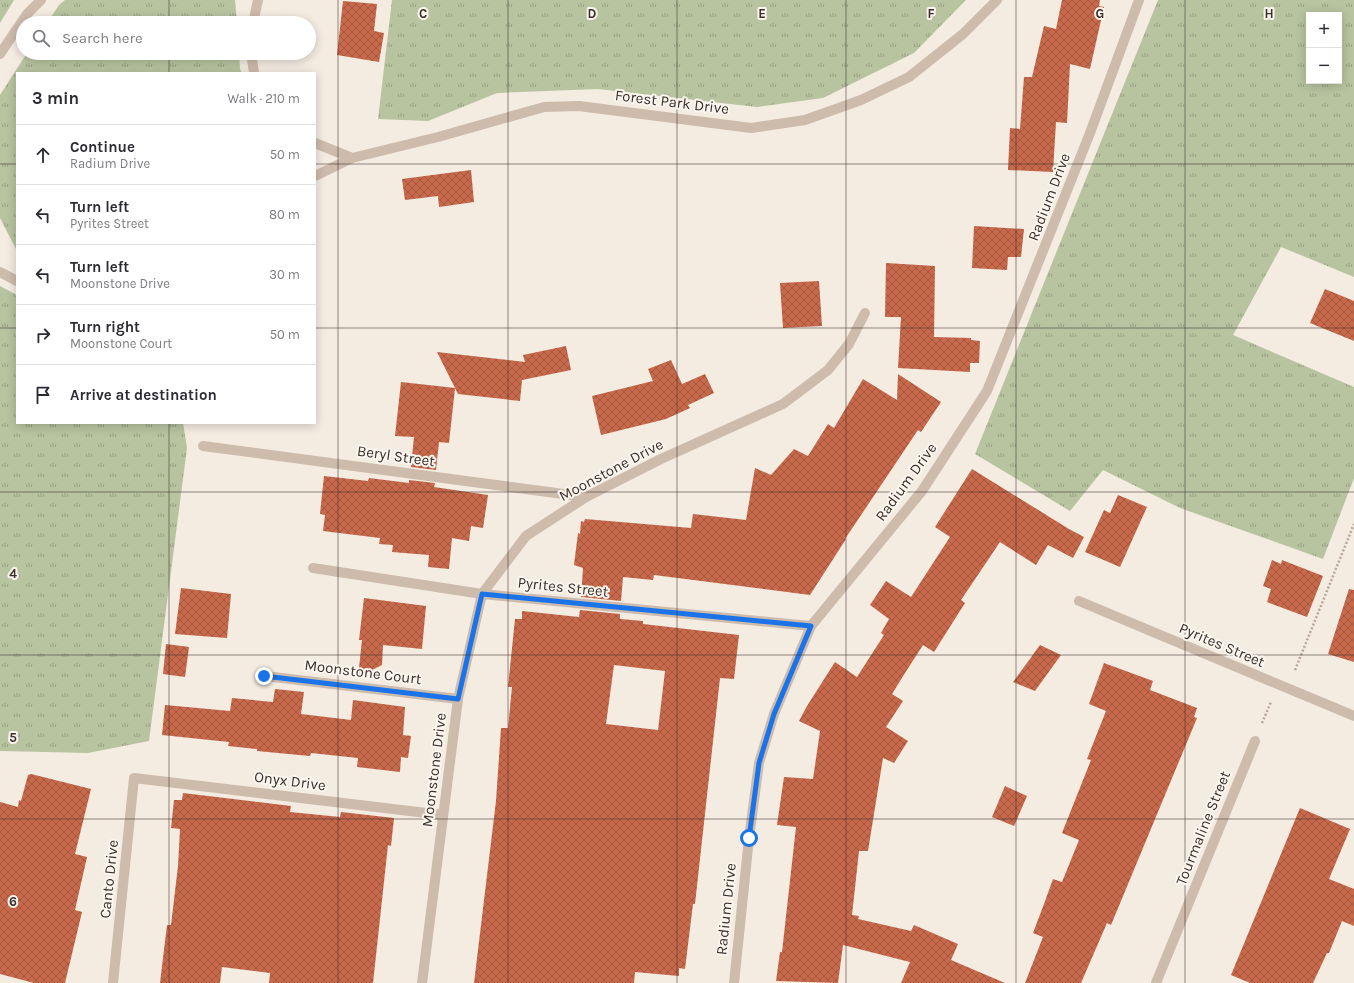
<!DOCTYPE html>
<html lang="en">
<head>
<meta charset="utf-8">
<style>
  body { margin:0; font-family:Karla,sans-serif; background:#f7f7f7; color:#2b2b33 }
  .controls { position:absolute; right:12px; top:12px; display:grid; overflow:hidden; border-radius:0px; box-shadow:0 2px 10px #0003 }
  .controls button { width:36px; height:36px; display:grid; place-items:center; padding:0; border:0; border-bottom:1px solid #e1e1e2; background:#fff; color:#2b2b33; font:20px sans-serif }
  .stop { position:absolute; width:12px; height:12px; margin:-9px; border:3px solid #1a73e8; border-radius:50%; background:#fff }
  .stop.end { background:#1a73e8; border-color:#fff; box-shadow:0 1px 4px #0008 }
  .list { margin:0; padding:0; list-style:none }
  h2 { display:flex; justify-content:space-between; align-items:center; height:52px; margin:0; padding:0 16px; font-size:17px }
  h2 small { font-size:13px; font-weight:400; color:#7c7c81 }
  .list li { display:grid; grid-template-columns:26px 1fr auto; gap:12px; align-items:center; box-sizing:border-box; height:60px; padding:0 16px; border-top:1px solid #e1e1e2 }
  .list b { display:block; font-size:15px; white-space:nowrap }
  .list p { margin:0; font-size:13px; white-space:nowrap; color:#7c7c81 }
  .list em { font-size:13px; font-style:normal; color:#7c7c81 }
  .icon { flex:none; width:22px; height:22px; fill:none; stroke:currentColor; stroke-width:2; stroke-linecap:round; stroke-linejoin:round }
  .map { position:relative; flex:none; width:1354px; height:983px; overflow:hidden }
  .search { position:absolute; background:#fff; box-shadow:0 2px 10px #0003; left:16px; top:16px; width:300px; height:44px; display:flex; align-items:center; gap:10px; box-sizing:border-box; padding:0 14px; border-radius:22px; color:#7c7c81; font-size:15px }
  .panel { position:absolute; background:#fff; box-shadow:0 2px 10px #0003; left:16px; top:72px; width:300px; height:352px; border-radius:0px }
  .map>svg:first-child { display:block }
  .grass { fill:url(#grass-tufts); fill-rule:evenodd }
  .building { fill:url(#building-cross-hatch); fill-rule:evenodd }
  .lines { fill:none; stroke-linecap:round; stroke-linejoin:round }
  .path { stroke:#b9a596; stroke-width:2.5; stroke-dasharray:2 2; stroke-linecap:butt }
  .street { stroke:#cdbbac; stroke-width:10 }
  .route { stroke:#1a73e8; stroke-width:5 }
  .grid { fill:none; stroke:#3b302b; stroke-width:1; stroke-opacity:0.55 }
  .labels { text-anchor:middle; stroke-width:4; stroke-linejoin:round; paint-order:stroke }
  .street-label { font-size:15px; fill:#3b302b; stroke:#fbf5ee }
  .grid-label { font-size:13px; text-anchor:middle; font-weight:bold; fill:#3b302b; stroke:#fbf5ee; stroke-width:4; stroke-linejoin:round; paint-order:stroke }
</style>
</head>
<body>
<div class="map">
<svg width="1354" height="983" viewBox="0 0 1354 983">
  <defs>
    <pattern id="grass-tufts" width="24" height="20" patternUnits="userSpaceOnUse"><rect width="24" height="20" fill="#b8c4a0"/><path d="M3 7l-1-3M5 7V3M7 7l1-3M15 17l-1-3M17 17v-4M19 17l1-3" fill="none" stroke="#97a083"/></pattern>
    <pattern id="building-cross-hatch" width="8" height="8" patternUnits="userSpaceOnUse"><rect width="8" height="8" fill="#c8694b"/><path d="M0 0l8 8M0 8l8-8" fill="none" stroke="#a4573f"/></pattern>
  </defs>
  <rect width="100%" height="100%" fill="#f4ebe1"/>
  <!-- grass -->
  <g class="grass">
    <path d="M0 0H14L0 23Z"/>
    <path d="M65 0H235L237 23H47L59 5Z"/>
    <path d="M392 0H966L914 53 823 98 757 107 598 89 497 93 428 121 378 119Z"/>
    <path d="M1158 0H1354V277L1281 247 1233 335 1354 387V478L1323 559 1180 508 1103 470 1070 511 975 454ZM1309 15H1339V81H1309Z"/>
    <path d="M27 53H239L240 69 242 73H17V251L0 218V95Z"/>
    <path d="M0 286 17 295V423H183L187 448 149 741 88 753 0 751Z"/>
  </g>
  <!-- building -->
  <g class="building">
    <path d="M1062 0H1100L1099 6 1104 7 1090 69 1070 64 1067 123 1056 122 1053 172 1008 170 1010 128 1020 129 1024 77H1032L1044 26 1056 29Z"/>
    <path d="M343 1 377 4 374 31 384 33 379 62 337 55Z"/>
    <path d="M471 170 474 202 439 207 438 196 405 200 402 179Z"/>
    <path d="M974 226 1024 229 1021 257H1008L1007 270 972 268Z"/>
    <path d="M886 263 935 266 934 337 971 338V340L980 341 979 363H970V372L898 368 901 317H885Z"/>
    <path d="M819 281 822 326 783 328 780 283Z"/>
    <path d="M1325 289 1354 301V341L1310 323Z"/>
    <path d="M566 346 571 370 522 380 520 401 458 394 455 388 449 443 439 442 436 470 411 467 414 437 395 436 401 382 455 388 437 352 525 362 523 355Z"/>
    <path d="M671 360 682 384 705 374 714 393 688 405 690 408 666 419 601 435 592 396 653 381 648 369Z"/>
    <path d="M898 374 941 402 921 432 918 430 845 539H846L810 595 654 575 653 580 623 577 621 601 581 597 583 568 574 565 578 533 580 534 581 521 584 522 585 519 691 528 693 514 746 520 755 468 771 475 794 449 808 456 828 424 834 428 863 379 897 400Z"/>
    <path d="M972 469 1069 529 1084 537 1073 558 1048 545 1036 565 1000 542 961 600 965 603 934 652 923 645 905 673 892 694 903 701 886 727 908 741 894 763 883 758 868 851H859L852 915 859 916 858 919 911 931 914 925 958 944 951 960 1005 983H901L910 962 843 945 838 983 776 981 780 952H782L796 827 777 825 784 777 813 779 820 731 799 721 807 706 835 662 857 677 884 635 881 633 889 619 870 605 886 581 911 597 950 537 935 527Z"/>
    <path d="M324 476 368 481 369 478 409 483V480L435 483 434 487 488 495 483 528 471 526 469 541 452 538 449 569 428 567 429 555 392 552 393 545 379 544 380 538 323 531 325 515 320 514Z"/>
    <path d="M1118 495 1147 507 1120 567 1085 552 1104 510 1110 513Z"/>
    <path d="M1272 560 1281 564 1282 560 1323 576 1307 617 1267 602 1271 589 1263 586Z"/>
    <path d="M181 588 231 594 227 638 175 634Z"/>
    <path d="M1349 589 1354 590V662L1328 654Z"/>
    <path d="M364 598 426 606 422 649 383 645 382 665 358 677 362 640H359Z"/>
    <path d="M580 610 620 614V619L643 621V624L739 635 734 679 720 678 695 904H693L685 969 679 968V976L635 972 634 983H474L496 801 501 728H508L512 687H508L515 619H522V611L579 617ZM614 665 665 671 658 730 606 724Z"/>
    <path d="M166 644 189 647 185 677 163 674Z"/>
    <path d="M1040 645 1061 655 1035 691 1013 682Z"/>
    <path d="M1104 663 1153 681 1150 690 1197 708 1194 717 1197 718 1111 925 1107 923 1081 983H1025L1043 937 1033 933 1044 904 1053 879 1062 882 1079 840 1062 833 1091 760 1087 759 1106 711 1089 704Z"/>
    <path d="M275 689 304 692 301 714 351 720 353 700 405 707 403 735 411 736 408 758 401 757 400 772 357 767 358 758 311 753 310 756 257 751V749L228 746 229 742 162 735 165 705 230 711 232 698 273 702Z"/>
    <path d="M31 774 91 789 75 854 87 857 75 910 82 912 65 983H34L0 974V802L18 807 19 800 21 801 28 775Z"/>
    <path d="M1005 786 1027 796 1014 826 992 817Z"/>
    <path d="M183 793 291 806 290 812 340 817 341 812 394 818 391 846 388 845 373 983H269L270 973 222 967 220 983H160L167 925H171L178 866 180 829 171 828 174 800H182Z"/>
    <path d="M1300 808 1350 829 1329 879 1354 889V926L1342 921 1329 953H1327L1313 983H1250L1231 975Z"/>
  </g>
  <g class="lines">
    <!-- path -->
    <g class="path">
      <path d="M1295 670 1354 524"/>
      <path d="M1262 723 1271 702"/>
    </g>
    <!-- street -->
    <g class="street">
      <path d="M253 23 258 0"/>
      <path d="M251 53 254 73"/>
      <path d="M0 54 27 14 41 0"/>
      <path d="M315 143 352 158"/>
      <path d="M315 176 352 158 438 137 544 107 579 106 751 128 805 120 861 100 909 77 963 34 997 0"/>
      <path d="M0 272 17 281"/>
      <path d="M203 446 586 497"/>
      <path d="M313 568 482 594 811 626"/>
      <path d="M1079 601 1354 716"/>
      <path d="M265 676 458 699"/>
      <path d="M113 983 134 778 443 815"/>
      <path d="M422 983 458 699 482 594 526 536 586 497 661 459 783 404 828 370 849 344 865 313"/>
      <path d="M734 983 749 838 759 763 774 714 811 626 922 491 987 391 1090 133 1139 0"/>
      <path d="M1156 983 1255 741"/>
    </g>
  </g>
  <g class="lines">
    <!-- route -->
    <path class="route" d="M264 676 458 699 482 594 811 626 774 714 759 763 749 838"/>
  </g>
  <!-- grid -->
  <path class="grid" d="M169 0V23M338 0V983M508 0V983M677 0V983M846 0V983M1016 0V983M1185 0V983M169 53V73M0 164H17M315 164H1354M0 328H17M315 328H1354M169 423V983M0 492H1354M0 655H1354M0 819H1354"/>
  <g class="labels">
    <!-- street labels -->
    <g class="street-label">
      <text transform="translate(672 102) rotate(7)" y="5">Forest Park Drive</text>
      <text transform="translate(1049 197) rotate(-69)" y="5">Radium Drive</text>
      <text transform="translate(396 456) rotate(8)" y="5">Beryl Street</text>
      <text transform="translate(611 470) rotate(-28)" y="5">Moonstone Drive</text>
      <text transform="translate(906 482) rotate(-54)" y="5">Radium Drive</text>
      <text transform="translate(563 587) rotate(6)" y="5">Pyrites Street</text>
      <text transform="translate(1222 645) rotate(23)" y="5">Pyrites Street</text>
      <text transform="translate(363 672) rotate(7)" y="5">Moonstone Court</text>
      <text transform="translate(434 770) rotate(-83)" y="5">Moonstone Drive</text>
      <text transform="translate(290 781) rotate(7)" y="5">Onyx Drive</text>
      <text transform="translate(1203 828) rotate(-68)" y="5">Tourmaline Street</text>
      <text transform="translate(109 879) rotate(-84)" y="5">Canto Drive</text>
      <text transform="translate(726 909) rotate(-84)" y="5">Radium Drive</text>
    </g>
  </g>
  <g class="grid-label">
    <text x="423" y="18">C</text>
    <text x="592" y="18">D</text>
    <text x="762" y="18">E</text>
    <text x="931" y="18">F</text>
    <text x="1100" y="18">G</text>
    <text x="1269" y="18">H</text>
    <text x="13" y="578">4</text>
    <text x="13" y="742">5</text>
    <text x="13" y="906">6</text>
  </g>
</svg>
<div class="controls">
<button>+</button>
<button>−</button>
</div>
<div class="stop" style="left:749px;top:838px"></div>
<div class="stop end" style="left:264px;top:676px"></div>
<div class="search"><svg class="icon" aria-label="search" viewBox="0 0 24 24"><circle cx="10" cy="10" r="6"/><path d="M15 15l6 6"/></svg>Search here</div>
<section class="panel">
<h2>3 min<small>Walk · 210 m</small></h2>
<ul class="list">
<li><svg class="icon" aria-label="ahead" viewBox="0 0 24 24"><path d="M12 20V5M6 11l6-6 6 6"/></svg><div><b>Continue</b><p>Radium Drive</p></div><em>50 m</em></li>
<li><svg class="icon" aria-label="left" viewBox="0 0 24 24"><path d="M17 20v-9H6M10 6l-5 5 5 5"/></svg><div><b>Turn left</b><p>Pyrites Street</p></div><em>80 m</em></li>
<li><svg class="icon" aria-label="left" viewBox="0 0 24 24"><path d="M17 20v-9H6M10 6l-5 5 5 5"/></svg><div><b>Turn left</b><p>Moonstone Drive</p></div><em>30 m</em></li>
<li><svg class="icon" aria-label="right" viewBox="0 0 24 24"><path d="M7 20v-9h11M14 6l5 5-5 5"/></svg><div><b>Turn right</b><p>Moonstone Court</p></div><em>50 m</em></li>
<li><svg class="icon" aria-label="arrive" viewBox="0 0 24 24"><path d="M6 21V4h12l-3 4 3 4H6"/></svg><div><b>Arrive at destination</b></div></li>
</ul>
</section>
</div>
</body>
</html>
